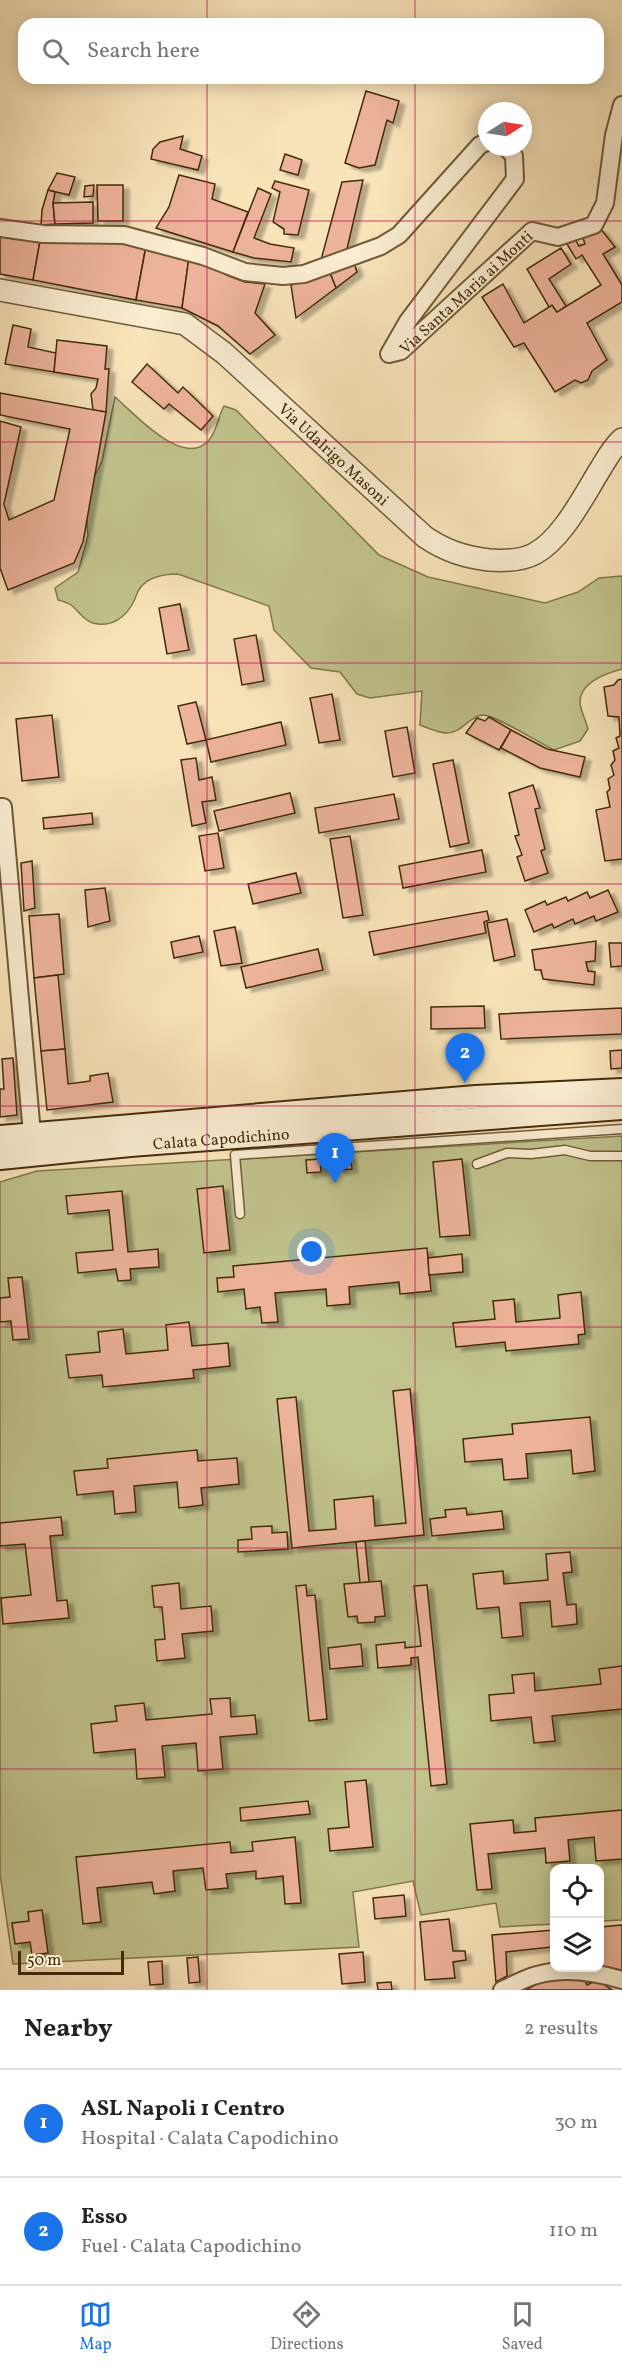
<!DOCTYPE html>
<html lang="en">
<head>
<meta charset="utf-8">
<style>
  body { margin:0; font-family:Vollkorn,serif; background:#f6f6f6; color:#222 }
  .controls { position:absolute; right:18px; bottom:18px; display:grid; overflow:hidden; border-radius:12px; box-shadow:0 3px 15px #0003 }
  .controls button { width:54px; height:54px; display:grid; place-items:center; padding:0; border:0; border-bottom:2px solid #e0e0e0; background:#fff; color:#222; font:30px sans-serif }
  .compass { position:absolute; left:478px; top:102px; width:54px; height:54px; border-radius:50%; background:#fff; box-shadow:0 3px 15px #0003; rotate:78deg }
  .scale { position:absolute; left:18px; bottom:15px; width:106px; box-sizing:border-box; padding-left:6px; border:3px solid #442c0b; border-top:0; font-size:16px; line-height:21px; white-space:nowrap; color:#442c0b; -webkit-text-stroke:4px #fbedd2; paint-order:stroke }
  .you { position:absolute; left:312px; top:1252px; width:21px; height:21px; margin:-15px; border:4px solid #fff; border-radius:50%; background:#1a73e8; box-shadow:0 0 0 9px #1a73e833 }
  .badge { display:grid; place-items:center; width:39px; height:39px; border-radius:50%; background:#1a73e8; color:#fff; font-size:20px; font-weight:700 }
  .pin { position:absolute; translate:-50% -50px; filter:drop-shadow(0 2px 3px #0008) }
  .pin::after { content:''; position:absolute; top:32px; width:21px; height:18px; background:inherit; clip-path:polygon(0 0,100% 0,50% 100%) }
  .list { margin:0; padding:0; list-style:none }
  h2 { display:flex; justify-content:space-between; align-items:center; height:78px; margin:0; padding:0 24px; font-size:26px }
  h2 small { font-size:20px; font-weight:400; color:#767676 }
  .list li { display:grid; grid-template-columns:39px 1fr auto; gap:18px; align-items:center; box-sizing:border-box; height:108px; padding:0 24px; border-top:2px solid #e0e0e0 }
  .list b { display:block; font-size:22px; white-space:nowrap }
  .list p { margin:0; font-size:20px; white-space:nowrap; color:#767676 }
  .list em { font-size:20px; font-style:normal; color:#767676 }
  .icon { flex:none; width:33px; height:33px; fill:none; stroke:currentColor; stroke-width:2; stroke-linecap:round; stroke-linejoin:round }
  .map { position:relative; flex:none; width:622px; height:1990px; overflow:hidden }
  .search { position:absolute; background:#fff; box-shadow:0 3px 15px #0003; left:18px; right:18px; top:18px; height:66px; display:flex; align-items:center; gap:15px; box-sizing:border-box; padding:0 21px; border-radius:18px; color:#767676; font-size:22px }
  .sheet { height:294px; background:#fff }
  nav { display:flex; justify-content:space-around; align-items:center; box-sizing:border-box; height:84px; border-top:2px solid #e0e0e0; background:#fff; font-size:16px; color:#767676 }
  nav a { display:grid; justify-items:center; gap:3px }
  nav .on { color:#1a73e8 }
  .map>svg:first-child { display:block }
  .green { fill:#c1c38d; stroke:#82784c; stroke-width:1.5 }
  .building { fill:#eeb49b; stroke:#442c0b; stroke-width:1.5; filter:url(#shadow) }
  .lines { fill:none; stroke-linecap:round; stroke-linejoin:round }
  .service-casing { stroke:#715a37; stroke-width:11 }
  .minor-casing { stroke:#715a37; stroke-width:20 }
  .tertiary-casing { stroke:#715a37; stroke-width:24 }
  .secondary-casing { stroke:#442c0b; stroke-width:26 }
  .service { stroke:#fbedd2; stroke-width:8 }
  .minor { stroke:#fbedd2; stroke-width:16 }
  .tertiary { stroke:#fbedd2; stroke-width:21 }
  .secondary { stroke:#fbedd2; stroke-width:22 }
  .grid { fill:none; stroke:#c2185b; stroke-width:1.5; stroke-opacity:0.55 }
  .labels { text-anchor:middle; stroke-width:6; stroke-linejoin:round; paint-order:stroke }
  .street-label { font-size:16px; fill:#442c0b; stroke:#fbedd2 }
</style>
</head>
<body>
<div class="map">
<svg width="622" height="1990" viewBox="0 0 622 1990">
  <defs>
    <filter id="shadow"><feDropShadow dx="6" dy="4" stdDeviation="1.5" flood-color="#0004"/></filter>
  </defs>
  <rect width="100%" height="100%" fill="#f9e4ba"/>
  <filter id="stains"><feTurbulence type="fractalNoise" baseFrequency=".00333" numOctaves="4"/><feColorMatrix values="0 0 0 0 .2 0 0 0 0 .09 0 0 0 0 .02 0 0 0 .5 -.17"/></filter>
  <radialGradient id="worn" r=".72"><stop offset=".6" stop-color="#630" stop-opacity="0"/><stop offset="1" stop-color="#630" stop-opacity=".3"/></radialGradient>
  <!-- green -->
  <g class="green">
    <path d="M115 397C134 413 184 470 209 440 217 431 218 417 224 406L236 410 379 555 428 577 545 603 578 592 599 578 622 576V669C607 673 580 682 580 702 580 709 586 721 588 729L580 741 554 750C539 743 496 715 483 715 469 716 462 733 447 733 439 733 428 728 420 725L422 691 370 698 357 694 340 672 311 668 274 630 269 606 178 574C164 574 149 576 140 588 137 592 136 597 134 601 126 617 112 628 93 623 83 620 79 611 71 605 68 603 62 601 58 600L55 588 78 572 88 536 86 510 91 484 102 461Z"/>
    <path d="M622 1136V1920L600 1921V1868H554V1924L500 1927 496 1903 421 1915 413 1881 353 1892 359 1947 13 1964 0 1874V1182L37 1171Z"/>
  </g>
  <!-- building -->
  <g class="building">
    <path d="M366 91 399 101 393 123 387 120 375 165 359 168 345 163Z"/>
    <path d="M183 136 180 149 202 156 198 170 151 159 153 149 160 142Z"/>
    <path d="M285 154 302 160 298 175 280 170Z"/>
    <path d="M57 173 75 177 69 195 48 190Z"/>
    <path d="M179 175 215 184 212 199 248 212 233 252 156 228 169 207Z"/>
    <path d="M363 180 347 249 336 256 321 260 342 182Z"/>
    <path d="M275 181 309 190 298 235 284 234V229L273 222 280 192 272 188Z"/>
    <path d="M94 185 93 196 84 197 85 186Z"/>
    <path d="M97 185H123V221H98Z"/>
    <path d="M258 188 271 194 254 238 270 244 294 248 291 262 254 258 233 252Z"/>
    <path d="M48 190 55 192 53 203 55 224 41 225 42 210Z"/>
    <path d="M93 202V223L55 224 53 203Z"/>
    <path d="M600 228 615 247 603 254 622 285V302L587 323 607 360 592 371 588 380 581 383 575 380 555 392 524 343 514 347 482 297 503 284 524 323 552 305 557 312 601 285 582 255 576 259 567 244 575 239 579 246 585 244 583 238Z"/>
    <path d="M0 235 40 241 33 280 0 274Z"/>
    <path d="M40 241 121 242 146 246 136 300 33 280Z"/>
    <path d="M146 246 189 257 182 308 136 300Z"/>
    <path d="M561 248 571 264 549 279 566 306 557 312 552 305 549 307 527 269Z"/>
    <path d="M189 257 229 276 245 282 265 284 255 313 275 335 250 354 218 326 182 308Z"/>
    <path d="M354 263 357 272 336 288 330 273Z"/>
    <path d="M330 273 336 288 296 318 291 285Z"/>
    <path d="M13 325 31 329 28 347 56 353 54 372 5 364Z"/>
    <path d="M57 340 107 346 105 369H109L106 412 93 410 91 394 96 388 98 379 54 372Z"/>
    <path d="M147 364 178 393 183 387 213 416 201 430 169 404 164 409 132 382Z"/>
    <path d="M0 393 106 412 83 542 74 563 8 590 0 568V421L21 427 4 504 9 520 54 500 70 429 0 415Z"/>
    <path d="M180 604 189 650 167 654 159 608Z"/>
    <path d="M256 635 264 681 242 685 234 639Z"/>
    <path d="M622 679V859L605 861 596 810 610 807 607 792 610 789 608 779 614 775 611 765 615 760 613 751 619 748 616 738 620 736 619 717 608 716 604 687 614 685 618 680Z"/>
    <path d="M332 694 340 740 319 743 310 698Z"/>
    <path d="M196 702 206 740 187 744 178 706Z"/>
    <path d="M52 715 59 777 22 781 16 719Z"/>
    <path d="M489 717 511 730 499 750 466 733 477 718 485 721Z"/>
    <path d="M281 722 286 745 211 762 206 740Z"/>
    <path d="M407 727 415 773 393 777 385 731Z"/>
    <path d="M511 730 547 749 585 757 580 777 540 768 501 748Z"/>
    <path d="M196 758 199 780 212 777 216 800 202 802 206 823 192 826 181 760Z"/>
    <path d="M453 760 469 843 450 847 433 764Z"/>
    <path d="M533 785 540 808 535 809 545 849 541 851 548 873 525 881 517 857 522 855 515 836 519 835 509 793Z"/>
    <path d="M290 793 295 813 219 831 214 811Z"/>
    <path d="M394 794 399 819 319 833 315 808Z"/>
    <path d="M92 813 93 824 44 829 43 818Z"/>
    <path d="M218 833 224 868 205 871 199 836Z"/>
    <path d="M350 836 363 915 343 918 330 839Z"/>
    <path d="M482 850 486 872 403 888 399 866Z"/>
    <path d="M32 861 35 908 24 911 21 863Z"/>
    <path d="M296 873 301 893 253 904 248 884Z"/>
    <path d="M105 888 110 921 88 927 85 890Z"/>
    <path d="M608 890 618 912 596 921 594 916 575 924 573 919 554 928 552 924 534 932 525 910 545 901 547 905 566 897 568 901 587 892 590 898Z"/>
    <path d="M487 911 489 920 484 922 486 933 374 955 369 932Z"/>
    <path d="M59 914 64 974 34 978 29 916Z"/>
    <path d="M507 919 515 956 494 961 487 923Z"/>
    <path d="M235 927 242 963 221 966 214 931Z"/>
    <path d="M199 936 203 952 174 958 171 942Z"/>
    <path d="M596 941 595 961 586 962 588 971 595 972 594 985 543 979 541 970H535L532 950Z"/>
    <path d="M609 943H622V966L611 967Z"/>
    <path d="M318 949 323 970 246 988 241 967Z"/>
    <path d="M58 975 65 1049 41 1051 34 978Z"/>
    <path d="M484 1006 485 1028 431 1029V1007Z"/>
    <path d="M622 1008V1034L501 1039 499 1014Z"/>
    <path d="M65 1049 68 1084 90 1081V1076L108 1073 113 1102 47 1110 41 1051Z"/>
    <path d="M622 1050V1068L611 1069 610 1051Z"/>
    <path d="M13 1058 17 1115 0 1117V1089H4L2 1059Z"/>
    <path d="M350 1156 352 1169 338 1170 337 1157Z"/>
    <path d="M320 1159 321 1172 307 1173 306 1160Z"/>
    <path d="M462 1159 470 1235 440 1237 433 1162Z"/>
    <path d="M223 1186 230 1250 204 1253 197 1189Z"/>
    <path d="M122 1191 128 1252 158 1249 159 1267 130 1269 131 1280 118 1281 116 1269 78 1273 76 1253 113 1250 109 1210 68 1214 66 1196Z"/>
    <path d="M427 1248 431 1291 400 1294 399 1282 349 1287 350 1304 327 1306 326 1289 275 1293 278 1322 262 1323 260 1307 246 1309 244 1289 218 1292 217 1278 234 1277 233 1266Z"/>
    <path d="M462 1254 463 1272 429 1275 428 1258Z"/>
    <path d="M22 1277 29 1339 13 1340 11 1321 0 1322V1298L10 1297 8 1278Z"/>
    <path d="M581 1292 585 1334 578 1335 579 1344 506 1351 505 1342 456 1347 453 1323 495 1319 493 1301 514 1299 516 1322 560 1318 558 1295Z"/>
    <path d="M189 1322 192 1346 228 1343 230 1366 193 1370 194 1378 103 1387 102 1375 69 1378 66 1355 100 1352 98 1332 123 1329 126 1354 168 1350 166 1325Z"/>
    <path d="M410 1389 424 1535 292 1548 277 1399 296 1397 309 1531 336 1529 334 1500 373 1496 375 1526 406 1523 393 1391Z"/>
    <path d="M590 1417 595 1471 573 1474 571 1450 526 1454 528 1478 504 1480 502 1459 465 1462 463 1439 513 1434 512 1424Z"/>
    <path d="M197 1450 198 1461 237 1458 239 1484 201 1488 203 1505 179 1508 177 1482 134 1486 136 1512 115 1514 113 1491 77 1495 74 1471 108 1468 107 1459Z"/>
    <path d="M466 1508 467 1515 502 1511 504 1529 432 1536 430 1519 446 1517 445 1510Z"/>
    <path d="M61 1517 63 1535 50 1536 57 1601 67 1600 69 1618 3 1624 1 1598 31 1595 25 1544 0 1546V1523Z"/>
    <path d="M272 1526V1533L287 1532 288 1549 238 1552V1540L252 1539 251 1527Z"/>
    <path d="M365 1541 369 1582 360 1583 356 1542Z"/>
    <path d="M570 1552 572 1572 563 1573 567 1605 576 1604 577 1624 552 1627 550 1601 520 1603 523 1636 502 1638 499 1607 477 1609 473 1574 503 1571 504 1584 548 1580 546 1554Z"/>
    <path d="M381 1581 385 1616 375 1617V1622L358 1623 357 1616 348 1617 344 1584Z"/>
    <path d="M179 1583 181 1609 211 1606 213 1631 182 1634 185 1658 157 1661 155 1640 165 1639 162 1607H154L152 1586Z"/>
    <path d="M306 1585 307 1596 315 1595 327 1719 309 1721 296 1586Z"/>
    <path d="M427 1585 447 1784 431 1786 418 1657 411 1658V1665L378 1668 376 1645 405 1642V1648L421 1646 414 1586Z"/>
    <path d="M361 1644 363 1666 330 1669 328 1648Z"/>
    <path d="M622 1666V1709L552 1716 555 1741 534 1743 531 1717 491 1721 489 1695 514 1693 512 1675 534 1673 535 1691 601 1684 599 1669Z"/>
    <path d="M230 1698 231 1717 255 1715 257 1734 220 1737 223 1769 198 1771 196 1743 162 1746 165 1777 137 1779 135 1749 94 1753 91 1724 117 1721 115 1706 144 1703 146 1720 212 1714 210 1699Z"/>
    <path d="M366 1780 373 1847 330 1851 328 1829 349 1827 345 1782Z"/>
    <path d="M308 1801 310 1814 241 1821 240 1808Z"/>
    <path d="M622 1810V1859L596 1861 594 1837 568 1840 570 1861 546 1863 545 1848 488 1854 492 1889 477 1890 470 1824 513 1820 514 1833 536 1831 535 1818Z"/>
    <path d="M295 1837 301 1903 285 1904 283 1876 256 1879V1871L226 1874 228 1888 206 1890 203 1868 173 1871 175 1891 154 1894 152 1882 97 1888 101 1922 83 1924 76 1857 230 1842 231 1853 253 1851 252 1842Z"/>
    <path d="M404 1895 406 1916 375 1919 373 1898Z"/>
    <path d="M42 1910 48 1953 32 1955 30 1942 15 1944 12 1923 29 1921 28 1912Z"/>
    <path d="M449 1919 453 1951H465L466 1960 453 1962 455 1978 425 1980 420 1922Z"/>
    <path d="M622 1925V1970L600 1967V1927Z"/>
    <path d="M554 1930V1964L551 1963V1947L506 1952 507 1976 496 1982 492 1935Z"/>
    <path d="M363 1952 365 1982 342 1984 339 1954Z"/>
    <path d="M198 1957 200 1982 189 1983 187 1958Z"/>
    <path d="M162 1961 163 1984 150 1985 148 1962Z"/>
    <path d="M583 1978 587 1985 597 1980 612 1990H526L540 1982 555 1979Z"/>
    <path d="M391 1982 392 1990H378L377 1983Z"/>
  </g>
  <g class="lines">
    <defs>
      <g id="service">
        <path d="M477 1164 507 1153 531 1154 565 1150 590 1156H622"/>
        <path d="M240 1214 235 1155 622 1129"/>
      </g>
      <g id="minor">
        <path id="s1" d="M506 147 514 156 515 179 408 321 389 354 401 351 532 231 558 237 594 225 605 203 614 135 622 105"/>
        <path d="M0 228 43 234 124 235 203 256 245 272 283 276 304 274 381 246 399 235 480 145 487 142"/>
        <path d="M0 807H3L32 1134"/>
        <path d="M502 1990C513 1985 525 1978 537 1975 565 1967 595 1972 622 1980"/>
      </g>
      <g id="tertiary">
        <path id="s2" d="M0 290 185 324 224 353 425 537C446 551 464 557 489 560 503 561 521 561 534 554 562 540 584 495 601 468 607 458 613 447 622 439"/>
      </g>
      <g id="secondary">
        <path d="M0 1137 476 1097 622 1090"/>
        <path id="s3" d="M0 1158 130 1145 622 1108"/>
      </g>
    </defs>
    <!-- service casing -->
    <use href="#service" class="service-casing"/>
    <!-- minor casing -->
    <use href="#minor" class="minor-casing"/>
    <!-- tertiary casing -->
    <use href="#tertiary" class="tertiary-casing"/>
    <!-- secondary casing -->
    <use href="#secondary" class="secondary-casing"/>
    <!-- service -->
    <use href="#service" class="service"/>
    <!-- minor -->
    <use href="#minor" class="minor"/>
    <!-- tertiary -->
    <use href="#tertiary" class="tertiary"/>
    <!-- secondary -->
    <use href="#secondary" class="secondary"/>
  </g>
  <!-- grid -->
  <path class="grid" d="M207 0V24M415 0V24M207 78V1990M415 78V1990M0 221H622M0 442H622M0 663H622M0 884H622M0 1106H622M0 1327H622M0 1548H622M0 1769H622"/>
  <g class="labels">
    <!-- street labels -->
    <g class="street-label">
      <text dy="6" stroke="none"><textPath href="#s1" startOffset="351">Via Santa Maria ai Monti</textPath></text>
      <text dy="6" stroke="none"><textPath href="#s2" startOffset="386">Via Udalrigo Masoni</textPath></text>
      <text dy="6" stroke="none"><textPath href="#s3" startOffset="222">Calata Capodichino</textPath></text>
    </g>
  </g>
  <rect width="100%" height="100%" filter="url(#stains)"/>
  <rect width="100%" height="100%" fill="url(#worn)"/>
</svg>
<div class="controls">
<button><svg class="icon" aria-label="locate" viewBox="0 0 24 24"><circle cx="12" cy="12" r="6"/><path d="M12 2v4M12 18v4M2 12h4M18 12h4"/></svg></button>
<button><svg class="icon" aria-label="layers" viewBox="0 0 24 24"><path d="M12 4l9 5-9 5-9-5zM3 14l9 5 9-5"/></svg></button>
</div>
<svg class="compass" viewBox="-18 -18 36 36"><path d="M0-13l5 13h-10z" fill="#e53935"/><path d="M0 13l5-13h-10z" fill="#767676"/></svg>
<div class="scale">50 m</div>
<div class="you"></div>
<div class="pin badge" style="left:335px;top:1183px">1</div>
<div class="pin badge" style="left:465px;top:1083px">2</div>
<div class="search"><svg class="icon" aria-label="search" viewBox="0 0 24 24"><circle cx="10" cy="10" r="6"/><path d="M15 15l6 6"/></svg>Search here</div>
</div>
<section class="sheet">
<h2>Nearby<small>2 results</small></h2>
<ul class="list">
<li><span class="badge">1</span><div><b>ASL Napoli 1 Centro</b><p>Hospital · Calata Capodichino</p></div><em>30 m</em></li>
<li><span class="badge">2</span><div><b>Esso</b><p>Fuel · Calata Capodichino</p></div><em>110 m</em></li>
</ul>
</section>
<nav>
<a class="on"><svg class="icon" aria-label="map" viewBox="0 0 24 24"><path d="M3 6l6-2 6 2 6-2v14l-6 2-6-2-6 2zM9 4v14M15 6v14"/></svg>Map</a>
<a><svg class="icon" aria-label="directions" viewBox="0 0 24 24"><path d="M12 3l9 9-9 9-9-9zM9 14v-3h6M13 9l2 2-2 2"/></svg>Directions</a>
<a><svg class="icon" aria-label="saved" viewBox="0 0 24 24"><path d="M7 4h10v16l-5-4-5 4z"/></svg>Saved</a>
</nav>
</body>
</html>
